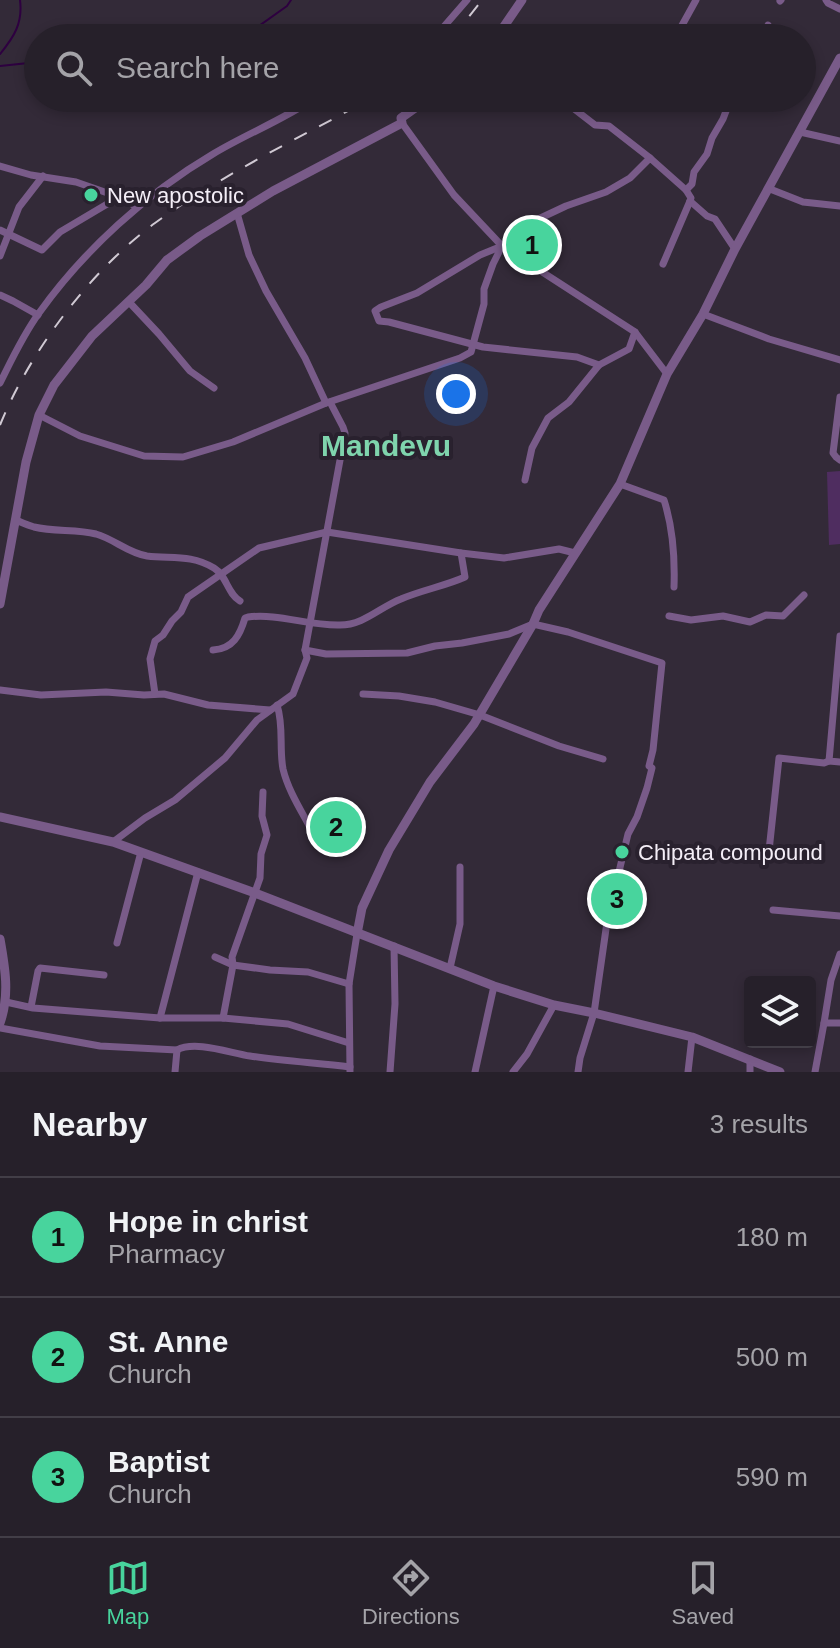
<!DOCTYPE html>
<html lang="en">
<head>
<meta charset="utf-8">
<style>
  body { margin:0; font-family:Helvetica,sans-serif; background:#2e2832; color:#f1f3f6 }
  .controls { position:absolute; right:24px; bottom:24px; display:grid; overflow:hidden; border-radius:8px; box-shadow:0 4px 12px #0003 }
  .controls button { width:72px; height:72px; display:grid; place-items:center; padding:0; border:0; border-bottom:2px solid #423e47; background:#26202a; color:#f1f3f6; font:40px sans-serif }
  .you { position:absolute; left:456px; top:394px; width:28px; height:28px; margin:-20px; border:6px solid #fff; border-radius:50%; background:#1a73e8; box-shadow:0 0 0 12px #1a73e833 }
  .badge { display:grid; place-items:center; width:52px; height:52px; border-radius:50%; background:#48d49d; color:#111; font-size:26px; font-weight:700 }
  .pin { position:absolute; translate:-50% -50%; border:4px solid #fff; box-shadow:0 2px 8px #0006 }
  .list { margin:0; padding:0; list-style:none }
  h2 { display:flex; justify-content:space-between; align-items:center; height:104px; margin:0; padding:0 32px; font-size:34px }
  h2 small { font-size:26px; font-weight:400; color:#a4a3a8 }
  .list li { display:grid; grid-template-columns:52px 1fr auto; gap:24px; align-items:center; box-sizing:border-box; height:120px; padding:0 32px; border-top:2px solid #423e47 }
  .list b { display:block; font-size:30px; white-space:nowrap }
  .list p { margin:0; font-size:26px; white-space:nowrap; color:#a4a3a8 }
  .list em { font-size:26px; font-style:normal; color:#a4a3a8 }
  .icon { flex:none; width:44px; height:44px; fill:none; stroke:currentColor; stroke-width:2; stroke-linecap:round; stroke-linejoin:round }
  .map { position:relative; flex:none; width:840px; height:1072px; overflow:hidden }
  .search { position:absolute; background:#26202a; box-shadow:0 4px 12px #0003; left:24px; right:24px; top:24px; height:88px; display:flex; align-items:center; gap:20px; box-sizing:border-box; padding:0 28px; border-radius:44px; color:#a4a3a8; font-size:30px }
  .sheet { height:464px; background:#26202a }
  nav { display:flex; justify-content:space-around; align-items:center; box-sizing:border-box; height:112px; border-top:2px solid #423e47; background:#26202a; font-size:22px; color:#a4a3a8 }
  nav a { display:grid; justify-items:center; gap:4px }
  nav .on { color:#48d49d }
  .map>svg:first-child { display:block }
  .green { fill:#4f2d60 }
  .lines { fill:none; stroke-linecap:round; stroke-linejoin:round }
  .stream { stroke:#2e0040; stroke-width:2 }
  .minor { stroke:#795b89; stroke-width:7 }
  .tertiary { stroke:#795b89; stroke-width:9 }
  .rail { stroke:#d0c9d3; stroke-width:2; stroke-dasharray:14 14; stroke-linecap:butt }
  .poi-dot { fill:#48d49d; stroke:#29212e; stroke-width:3 }
  .labels { text-anchor:middle; stroke-width:8; stroke-linejoin:round; paint-order:stroke }
  .poi-label { font-size:22px; fill:#f4eef7; stroke:#29212e; text-anchor:start }
  .district-label { font-size:30px; font-weight:bold; fill:#7fd4ad; stroke:#29212e }
</style>
</head>
<body>
<div class="map">
<svg width="840" height="1072" viewBox="0 0 840 1072">
  <rect width="100%" height="100%" fill="#332a38"/>
  <!-- green -->
  <path class="green" d="M840 471V544L829 545 827 472Z"/>
  <g class="lines">
    <!-- stream -->
    <g class="stream">
      <path d="M242 38 287 6 291 0"/>
      <path d="M0 54C14 37 23 23 20 0"/>
      <path d="M0 66 38 62"/>
    </g>
    <!-- minor -->
    <g class="minor">
      <path d="M826 0 828 3 840 9"/>
      <path d="M780 1 781 0"/>
      <path d="M434 38 467 0"/>
      <path d="M675 38 696 0"/>
      <path d="M763 38 768 25"/>
      <path d="M573 108 595 125 609 126 650 158"/>
      <path d="M402 123 454 195 502 246 635 332 667 374"/>
      <path d="M800 132 840 141"/>
      <path d="M0 166 31 175 76 182 119 197 137 207"/>
      <path d="M770 189 803 202 840 206"/>
      <path d="M690 201 707 216 715 219 735 249"/>
      <path d="M237 213 249 255 266 291 305 358 326 403"/>
      <path d="M0 230 42 250 60 232 119 197"/>
      <path d="M0 256 19 207 43 176"/>
      <path d="M663 264 690 201 691 198 686 190"/>
      <path d="M0 295 13 301 38 315"/>
      <path d="M129 302 159 334 190 371 214 388"/>
      <path d="M703 314 769 339 840 360"/>
      <path d="M599 365 577 357 483 347 389 322 379 321 375 311 381 307 417 293 480 255 502 246 532 222 566 206 606 192 630 178 650 158 686 190 692 184 694 172 707 154 712 138 723 119 731 98"/>
      <path d="M0 383C12 359 23 335 39 313 84 250 147 193 213 154 246 134 283 120 315 98"/>
      <path d="M840 397 833 453 836 457 840 460"/>
      <path d="M39 415 80 436 144 456 183 457 233 442 326 403 460 358 471 352 484 304V289L493 264 502 246"/>
      <path d="M525 480 532 448 548 418 569 402 599 365 629 349 635 332"/>
      <path d="M620 484 664 500C673 528 675 558 674 587"/>
      <path d="M16 520C22 523 28 525 34 527 54 532 76 529 96 534 114 539 128 553 147 556 171 559 191 554 214 568 227 576 227 593 240 601"/>
      <path d="M669 616 691 620 723 616 750 622 766 615 783 616 804 595"/>
      <path d="M840 636 829 761 840 762"/>
      <path d="M213 650C233 649 240 635 245 618L248 617C278 613 309 626 340 625 364 625 380 607 401 599 422 590 445 586 465 577L461 553"/>
      <path d="M305 650 326 654 407 653 435 646 462 643 509 634 533 624 568 632 662 663 653 750 649 766 652 768 647 788 637 817 628 834 607 922 594 1013 580 1058 578 1072"/>
      <path d="M0 690 41 695 106 692 144 695 164 694 208 705 270 710"/>
      <path d="M155 694 150 659 155 641 163 635 172 621 181 612 188 597 259 548 327 532 461 553 504 558 559 549 575 553"/>
      <path d="M363 694 399 696 435 702 480 715 559 746 603 759"/>
      <path d="M277 705C284 726 279 748 283 769 289 794 305 816 316 839"/>
      <path d="M113 842 145 818 175 800 225 758 257 720 293 694 307 658 305 650 345 433 343 427 330 402"/>
      <path d="M768 860 779 758 824 763 829 761"/>
      <path d="M773 910 840 916"/>
      <path d="M117 943 141 852"/>
      <path d="M840 954 831 980 824 1023H840"/>
      <path d="M215 957 233 965 270 970 308 972 349 984"/>
      <path d="M450 968 460 924V867"/>
      <path d="M6 1002 33 1008 122 1015 160 1018H223L288 1024 349 1043"/>
      <path d="M31 1007 38 971 40 968 104 975"/>
      <path d="M160 1018 198 872"/>
      <path d="M223 1018 233 965 232 957 260 878 261 854 267 835 262 816 263 792"/>
      <path d="M0 1028 100 1046 177 1050C195 1040 230 1053 250 1056 283 1061 317 1063 350 1067"/>
      <path d="M350 1071 349 984 357 934"/>
      <path d="M175 1072 177 1050"/>
      <path d="M390 1072 395 1004 394 946"/>
      <path d="M475 1072 494 986"/>
      <path d="M513 1072 527 1054 554 1005"/>
      <path d="M688 1072 692 1037"/>
      <path d="M750 1072V1059"/>
      <path d="M815 1072 824 1023"/>
    </g>
    <!-- tertiary -->
    <g class="tertiary">
      <path d="M496 38 522 0"/>
      <path d="M0 604 26 462 39 415 54 385 92 336 146 285 167 260 200 236 273 191 402 123 401 118 429 98"/>
      <path d="M0 817 113 842 255 893 494 986 554 1005 594 1013 692 1037 780 1072"/>
      <path d="M357 934 362 908 389 850 430 782 474 724 533 624 539 610 620 484 667 374 703 314 735 249 840 58"/>
      <path d="M0 939C5 967 10 995 0 1023"/>
    </g>
    <!-- rail -->
    <g class="rail">
      <path d="M452 38 482 0"/>
      <path d="M0 425C30 351 91 270 155 223 223 174 299 138 372 98"/>
    </g>
  </g>
  <!-- markers -->
  <g class="poi-dot">
    <circle cx="91" cy="195" r="8"/>
    <circle cx="622" cy="852" r="8"/>
  </g>
  <g class="labels">
    <!-- poi labels -->
    <g class="poi-label">
      <text x="107" y="203">New apostolic</text>
      <text x="638" y="860">Chipata compound</text>
    </g>
    <!-- district labels -->
    <g class="district-label">
      <text x="386" y="456">Mandevu</text>
    </g>
  </g>
</svg>
<div class="controls">
<button><svg class="icon" aria-label="layers" viewBox="0 0 24 24"><path d="M12 4l9 5-9 5-9-5zM3 14l9 5 9-5"/></svg></button>
</div>
<div class="you"></div>
<div class="pin badge" style="left:532px;top:245px">1</div>
<div class="pin badge" style="left:336px;top:827px">2</div>
<div class="pin badge" style="left:617px;top:899px">3</div>
<div class="search"><svg class="icon" aria-label="search" viewBox="0 0 24 24"><circle cx="10" cy="10" r="6"/><path d="M15 15l6 6"/></svg>Search here</div>
</div>
<section class="sheet">
<h2>Nearby<small>3 results</small></h2>
<ul class="list">
<li><span class="badge">1</span><div><b>Hope in christ</b><p>Pharmacy</p></div><em>180 m</em></li>
<li><span class="badge">2</span><div><b>St. Anne</b><p>Church</p></div><em>500 m</em></li>
<li><span class="badge">3</span><div><b>Baptist</b><p>Church</p></div><em>590 m</em></li>
</ul>
</section>
<nav>
<a class="on"><svg class="icon" aria-label="map" viewBox="0 0 24 24"><path d="M3 6l6-2 6 2 6-2v14l-6 2-6-2-6 2zM9 4v14M15 6v14"/></svg>Map</a>
<a><svg class="icon" aria-label="directions" viewBox="0 0 24 24"><path d="M12 3l9 9-9 9-9-9zM9 14v-3h6M13 9l2 2-2 2"/></svg>Directions</a>
<a><svg class="icon" aria-label="saved" viewBox="0 0 24 24"><path d="M7 4h10v16l-5-4-5 4z"/></svg>Saved</a>
</nav>
</body>
</html>
